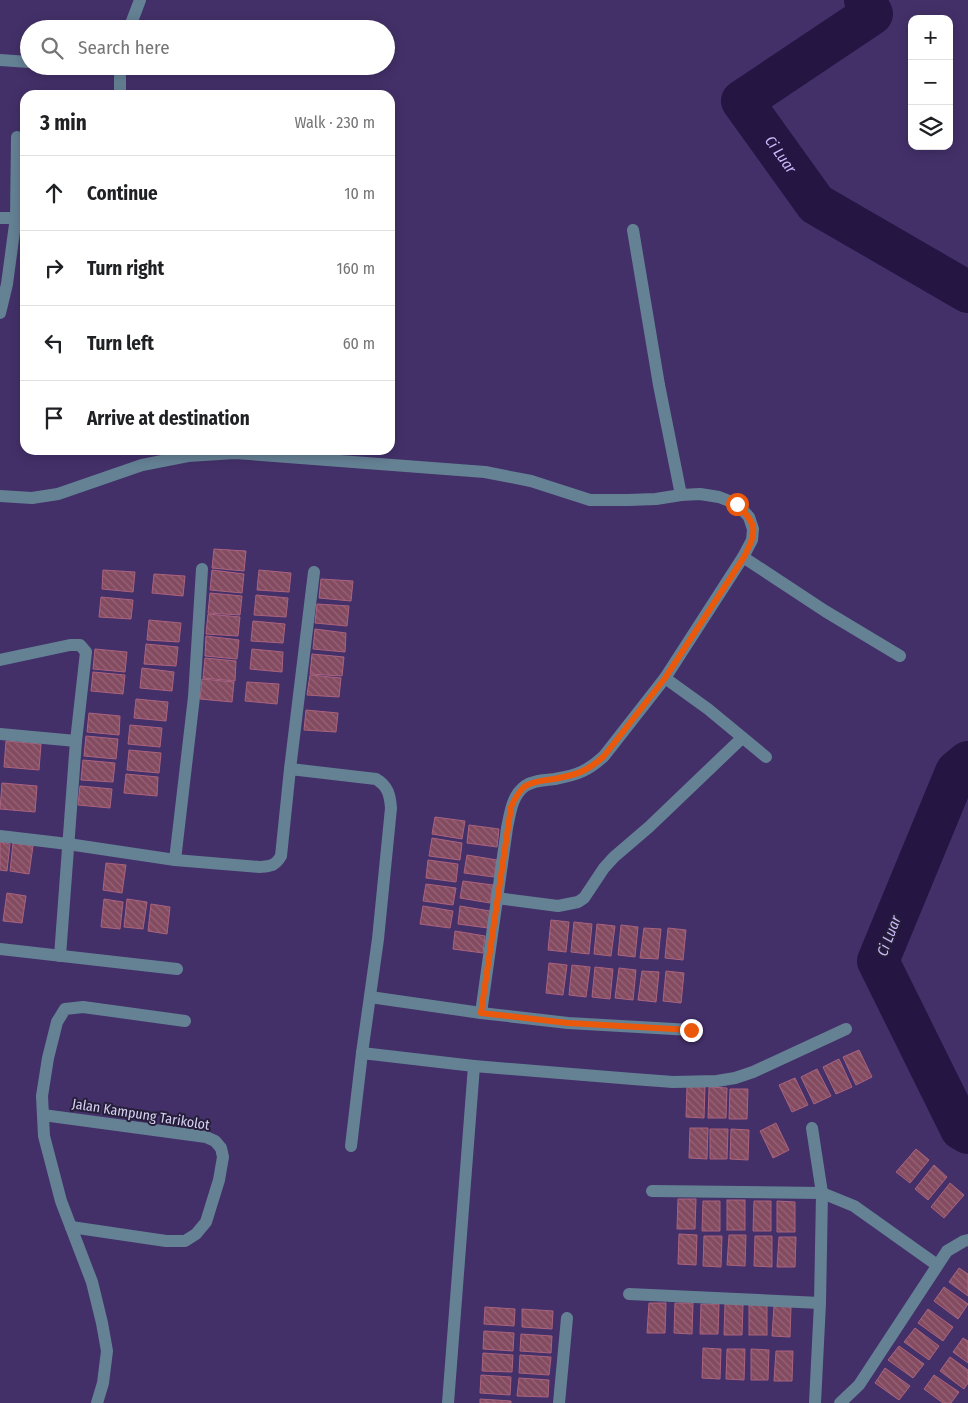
<!DOCTYPE html>
<html lang="en">
<head>
<meta charset="utf-8">
<style>
  body { margin:0; font-family:"Fira Sans Condensed",sans-serif; background:#f6f6f6; color:#202124 }
  .controls { position:absolute; right:15px; top:15px; display:grid; overflow:hidden; border-radius:10px; box-shadow:0 2px 12px #0003 }
  .controls button { width:45px; height:45px; display:grid; place-items:center; padding:0; border:0; border-bottom:1px solid #e0e0e0; background:#fff; color:#202124; font:25px sans-serif }
  .stop { position:absolute; width:15px; height:15px; margin:-11px; border:4px solid #ea580c; border-radius:50%; background:#fff }
  .stop.end { background:#ea580c; border-color:#fff; box-shadow:0 1px 5px #0008 }
  .list { margin:0; padding:0; list-style:none }
  h2 { display:flex; justify-content:space-between; align-items:center; height:65px; margin:0; padding:0 20px; font-size:21px }
  h2 small { font-size:16px; font-weight:400; color:#757577 }
  .list li { display:grid; grid-template-columns:32px 1fr auto; gap:15px; align-items:center; box-sizing:border-box; height:75px; padding:0 20px; border-top:1px solid #e0e0e0 }
  .list b { display:block; font-size:19px; white-space:nowrap }
  .list em { font-size:16px; font-style:normal; color:#757577 }
  .icon { flex:none; width:28px; height:28px; fill:none; stroke:currentColor; stroke-width:2; stroke-linecap:round; stroke-linejoin:round }
  .map { position:relative; flex:none; width:968px; height:1403px; overflow:hidden }
  .search { position:absolute; background:#fff; box-shadow:0 2px 12px #0003; left:20px; top:20px; width:375px; height:55px; display:flex; align-items:center; gap:12px; box-sizing:border-box; padding:0 18px; border-radius:28px; color:#757577; font-size:19px }
  .panel { position:absolute; background:#fff; box-shadow:0 2px 12px #0003; left:20px; top:90px; width:375px; height:365px; border-radius:15px }
  .map>svg:first-child { display:block }
  .lines { fill:none; stroke-linecap:round; stroke-linejoin:round }
  .river { stroke:#251542; stroke-width:42 }
  .building { fill:url(#building-back-hatch); stroke:#aa637e }
  .minor { stroke:#658295; stroke-width:12 }
  .route { stroke:#ea580c; stroke-width:6 }
  .labels { text-anchor:middle; stroke-width:4; stroke-linejoin:round; paint-order:stroke }
  .street-label { font-size:14px; fill:#dad2f5; stroke:#261f39 }
  .water-label { font-size:15px; font-style:italic; fill:#ccbbfb; stroke:#261f39 }
</style>
</head>
<body>
<div class="map">
<svg width="968" height="1403" viewBox="0 0 968 1403">
  <defs>
    <pattern id="building-back-hatch" width="6" height="6" patternUnits="userSpaceOnUse" patternTransform="scale(1.25)"><rect width="6" height="6" fill="#844b60"/><path d="M-1 5l2 2M0 0l6 6M5-1l2 2" fill="none" stroke="#956477"/></pattern>
  </defs>
  <rect width="100%" height="100%" fill="#433069"/>
  <g class="lines">
    <!-- river -->
    <g class="river">
      <path id="s1" d="M865 0 872 14 742 101 816 204 968 292"/>
      <path d="M968 762 956 772 878 961 961 1129 968 1133"/>
    </g>
  </g>
  <!-- building -->
  <g class="building">
    <path d="M214 549 246 551 244 571 212 568Z"/>
    <path d="M103 570 135 572 133 592 102 589Z"/>
    <path d="M212 570 244 574 242 593 210 590Z"/>
    <path d="M259 570 291 573 289 592 257 590Z"/>
    <path d="M154 574 185 576 183 596 152 593Z"/>
    <path d="M321 579 353 581 351 601 319 598Z"/>
    <path d="M210 593 242 596 240 615 208 613Z"/>
    <path d="M256 595 288 598 286 617 254 615Z"/>
    <path d="M101 597 133 600 131 619 99 617Z"/>
    <path d="M317 604 349 606 347 626 315 623Z"/>
    <path d="M208 614 240 617 238 636 206 634Z"/>
    <path d="M149 620 181 623 179 642 147 640Z"/>
    <path d="M253 621 285 624 283 643 251 641Z"/>
    <path d="M315 629 346 633 345 652 313 649Z"/>
    <path d="M206 636 239 640 237 659 205 656Z"/>
    <path d="M146 644 178 647 176 666 144 664Z"/>
    <path d="M95 649 127 652 125 672 93 669Z"/>
    <path d="M252 649 283 652 282 672 250 669Z"/>
    <path d="M312 654 344 657 342 676 310 674Z"/>
    <path d="M205 658 236 661 235 681 203 678Z"/>
    <path d="M142 668 174 672 172 691 140 688Z"/>
    <path d="M93 672 125 675 123 694 91 691Z"/>
    <path d="M310 675 341 678 339 697 307 695Z"/>
    <path d="M202 679 234 682 232 702 200 699Z"/>
    <path d="M247 682 279 684 277 704 245 701Z"/>
    <path d="M136 699 168 702 166 721 134 718Z"/>
    <path d="M306 710 338 713 336 732 304 730Z"/>
    <path d="M89 713 120 716 119 735 87 732Z"/>
    <path d="M130 725 162 728 160 747 128 744Z"/>
    <path d="M86 736 118 739 116 759 84 756Z"/>
    <path d="M6 741 41 744 39 770 4 767Z"/>
    <path d="M129 750 161 753 159 773 127 770Z"/>
    <path d="M83 760 115 763 113 782 81 780Z"/>
    <path d="M126 774 158 777 157 796 124 793Z"/>
    <path d="M2 783 37 786 35 812 0 809Z"/>
    <path d="M80 786 112 789 110 808 78 805Z"/>
    <path d="M435 817 465 821 462 839 432 834Z"/>
    <path d="M469 825 499 829 497 847 467 843Z"/>
    <path d="M432 838 462 843 460 860 429 856Z"/>
    <path d="M0 842 10 844 7 871 0 870Z"/>
    <path d="M13 843 33 846 29 874 10 871Z"/>
    <path d="M467 855 497 860 494 877 464 873Z"/>
    <path d="M428 860 458 864 456 882 426 878Z"/>
    <path d="M106 863 126 865 122 893 103 890Z"/>
    <path d="M463 881 493 885 490 903 460 898Z"/>
    <path d="M426 884 456 888 453 905 423 901Z"/>
    <path d="M7 893 26 896 22 923 3 921Z"/>
    <path d="M104 899 123 902 120 929 101 927Z"/>
    <path d="M127 899 147 902 143 929 124 927Z"/>
    <path d="M151 904 170 907 167 934 148 931Z"/>
    <path d="M423 906 453 911 450 928 420 924Z"/>
    <path d="M460 906 490 911 488 928 458 924Z"/>
    <path d="M551 920 569 922 566 952 548 950Z"/>
    <path d="M574 922 592 924 589 954 571 952Z"/>
    <path d="M597 924 615 926 611 956 594 954Z"/>
    <path d="M621 925 638 927 635 957 618 955Z"/>
    <path d="M644 928 661 929 658 959 640 958Z"/>
    <path d="M668 928 686 930 683 960 665 958Z"/>
    <path d="M455 931 485 936 483 953 453 949Z"/>
    <path d="M549 963 567 965 563 995 546 993Z"/>
    <path d="M572 965 590 967 586 997 569 995Z"/>
    <path d="M595 967 613 969 610 999 592 997Z"/>
    <path d="M619 968 636 970 633 1000 615 998Z"/>
    <path d="M642 971 659 972 656 1002 638 1000Z"/>
    <path d="M666 971 684 973 681 1003 663 1001Z"/>
    <path d="M859 1050 872 1077 856 1085 843 1057Z"/>
    <path d="M839 1059 852 1087 836 1094 823 1067Z"/>
    <path d="M817 1069 831 1096 814 1104 801 1077Z"/>
    <path d="M795 1078 808 1105 792 1112 779 1085Z"/>
    <path d="M687 1087H705L704 1118 686 1117Z"/>
    <path d="M709 1087 727 1088 726 1118H708Z"/>
    <path d="M730 1089H748L747 1119H729Z"/>
    <path d="M776 1123 789 1150 773 1158 760 1131Z"/>
    <path d="M690 1128H708L707 1159 689 1158Z"/>
    <path d="M710 1129H728L727 1159H710Z"/>
    <path d="M731 1129 749 1130 748 1160 730 1159Z"/>
    <path d="M916 1149 929 1160 910 1183 896 1172Z"/>
    <path d="M934 1165 947 1177 928 1200 915 1189Z"/>
    <path d="M950 1183 964 1195 944 1218 931 1207Z"/>
    <path d="M678 1199H696L695 1229H677Z"/>
    <rect x="727" y="1200" width="18" height="30"/>
    <path d="M703 1201H720V1231H702Z"/>
    <path d="M754 1201H771V1231H753Z"/>
    <path d="M777 1201 795 1202V1232H777Z"/>
    <path d="M679 1234 697 1235 696 1265 678 1264Z"/>
    <path d="M729 1235H746L745 1266 727 1265Z"/>
    <path d="M704 1236H722L721 1267 703 1266Z"/>
    <path d="M755 1236H772V1267L754 1266Z"/>
    <path d="M779 1237H796L795 1267H777Z"/>
    <path d="M959 1268 968 1274V1296L949 1282Z"/>
    <path d="M944 1287 968 1304 958 1319 934 1301Z"/>
    <path d="M649 1303H666L665 1333H647Z"/>
    <path d="M675 1303H693L692 1334 674 1333Z"/>
    <path d="M701 1304H719L718 1334H700Z"/>
    <path d="M725 1304 743 1305 742 1335H724Z"/>
    <rect x="749" y="1305" width="18" height="30"/>
    <path d="M774 1306 791 1307 790 1337 772 1336Z"/>
    <path d="M485 1307 515 1309 514 1326 484 1324Z"/>
    <path d="M522 1309 553 1311 552 1329 522 1327Z"/>
    <path d="M928 1309 953 1327 943 1341 918 1323Z"/>
    <path d="M915 1328 939 1346 929 1360 904 1342Z"/>
    <path d="M484 1331 514 1333 513 1351 483 1349Z"/>
    <path d="M521 1334 552 1336 551 1353 520 1351Z"/>
    <path d="M963 1338 968 1341V1363L953 1352Z"/>
    <path d="M899 1346 924 1364 913 1378 888 1360Z"/>
    <path d="M703 1348 721 1349 720 1379 702 1378Z"/>
    <path d="M727 1349H745L744 1380 726 1379Z"/>
    <path d="M751 1349 769 1350 768 1380H751Z"/>
    <path d="M776 1351H793L792 1381H774Z"/>
    <path d="M483 1353 513 1355 512 1372 482 1371Z"/>
    <path d="M520 1355 551 1357 549 1375 519 1373Z"/>
    <path d="M950 1357 968 1370V1383L964 1389 940 1371Z"/>
    <path d="M885 1368 910 1386 899 1400 875 1383Z"/>
    <path d="M481 1375 511 1377 510 1395 480 1393Z"/>
    <path d="M934 1375 959 1392 951 1403H943L924 1389Z"/>
    <path d="M519 1378 549 1380 548 1397 517 1396Z"/>
    <path d="M480 1399 511 1401V1403H480Z"/>
  </g>
  <g class="lines">
    <!-- minor -->
    <g class="minor">
      <path d="M129 29 140 0"/>
      <path d="M0 60 29 62"/>
      <path d="M120 66V95"/>
      <path d="M0 218H25"/>
      <path d="M633 230 659 385 681 495"/>
      <path d="M0 313 7 284 16 217 17 137"/>
      <path d="M0 496 32 498 58 494 142 465 188 456 235 453 485 472 531 481 590 500H628L656 499 681 495 700 494 719 497 737 504 749 517 753 529 752 540 743 557 665 678 604 756C588 771 577 775 555 779 546 780 534 780 525 786 512 795 510 814 507 828L481 1013"/>
      <path d="M743 557 825 611 900 656"/>
      <path d="M0 660 70 645H80L86 652 76 741 60 956"/>
      <path d="M665 678 708 709 766 757"/>
      <path d="M0 734 76 741"/>
      <path d="M290 769 314 572"/>
      <path d="M0 836 68 844 175 860 260 867C271 866 275 866 281 856L290 769 376 779C388 786 390 795 391 808L378 939 362 1053 351 1146"/>
      <path d="M175 860 194 697 202 569"/>
      <path d="M497 898 558 906 578 902 584 898 604 868 614 857 649 827 742 738"/>
      <path d="M0 949 177 969"/>
      <path d="M370 997 481 1013 568 1023 691 1030"/>
      <path d="M362 1053 474 1066 633 1079 673 1082 717 1081 735 1078 753 1072 846 1029"/>
      <path d="M43 1115 206 1137 215 1141 221 1148 223 1157 219 1180 206 1222 196 1234 185 1241H166L71 1227"/>
      <path d="M812 1128 822 1193 820 1303 815 1403"/>
      <path d="M652 1191 822 1193 854 1206 937 1265"/>
      <path d="M629 1294 820 1303"/>
      <path d="M97 1403 103 1383 107 1351 102 1323 92 1282 61 1201 44 1136 42 1096 48 1058 57 1022 65 1009 83 1007 185 1021"/>
      <path d="M448 1403 474 1066"/>
      <path d="M559 1403 567 1318"/>
      <path d="M840 1403 859 1385 947 1251 964 1241 968 1240"/>
    </g>
  </g>
  <g class="lines">
    <!-- route -->
    <path class="route" d="M691 1030 568 1023 481 1013 511 807C514 800 518 793 524 787 532 781 545 780 554 779 576 775 588 771 604 756L665 678 744 557C757 531 758 526 737 504"/>
  </g>
  <g class="labels">
    <!-- street labels -->
    <g class="street-label">
      <text transform="translate(141 1114) rotate(9)" y="5">Jalan Kampung Tarikolot</text>
    </g>
    <!-- water labels -->
    <g class="water-label">
      <text dy="5" stroke="none"><textPath href="#s1" startOffset="238">Ci Luar</textPath></text>
      <text transform="translate(889 936) rotate(-69)" y="5">Ci Luar</text>
    </g>
  </g>
</svg>
<div class="controls">
<button>+</button>
<button>−</button>
<button><svg class="icon" aria-label="layers" viewBox="0 0 24 24"><path d="M12 4l9 5-9 5-9-5zM3 14l9 5 9-5"/></svg></button>
</div>
<div class="stop" style="left:737px;top:504px"></div>
<div class="stop end" style="left:691px;top:1030px"></div>
<div class="search"><svg class="icon" aria-label="search" viewBox="0 0 24 24"><circle cx="10" cy="10" r="6"/><path d="M15 15l6 6"/></svg>Search here</div>
<section class="panel">
<h2>3 min<small>Walk · 230 m</small></h2>
<ul class="list">
<li><svg class="icon" aria-label="ahead" viewBox="0 0 24 24"><path d="M12 20V5M6 11l6-6 6 6"/></svg><div><b>Continue</b></div><em>10 m</em></li>
<li><svg class="icon" aria-label="right" viewBox="0 0 24 24"><path d="M7 20v-9h11M14 6l5 5-5 5"/></svg><div><b>Turn right</b></div><em>160 m</em></li>
<li><svg class="icon" aria-label="left" viewBox="0 0 24 24"><path d="M17 20v-9H6M10 6l-5 5 5 5"/></svg><div><b>Turn left</b></div><em>60 m</em></li>
<li><svg class="icon" aria-label="arrive" viewBox="0 0 24 24"><path d="M6 21V4h12l-3 4 3 4H6"/></svg><div><b>Arrive at destination</b></div></li>
</ul>
</section>
</div>
</body>
</html>
